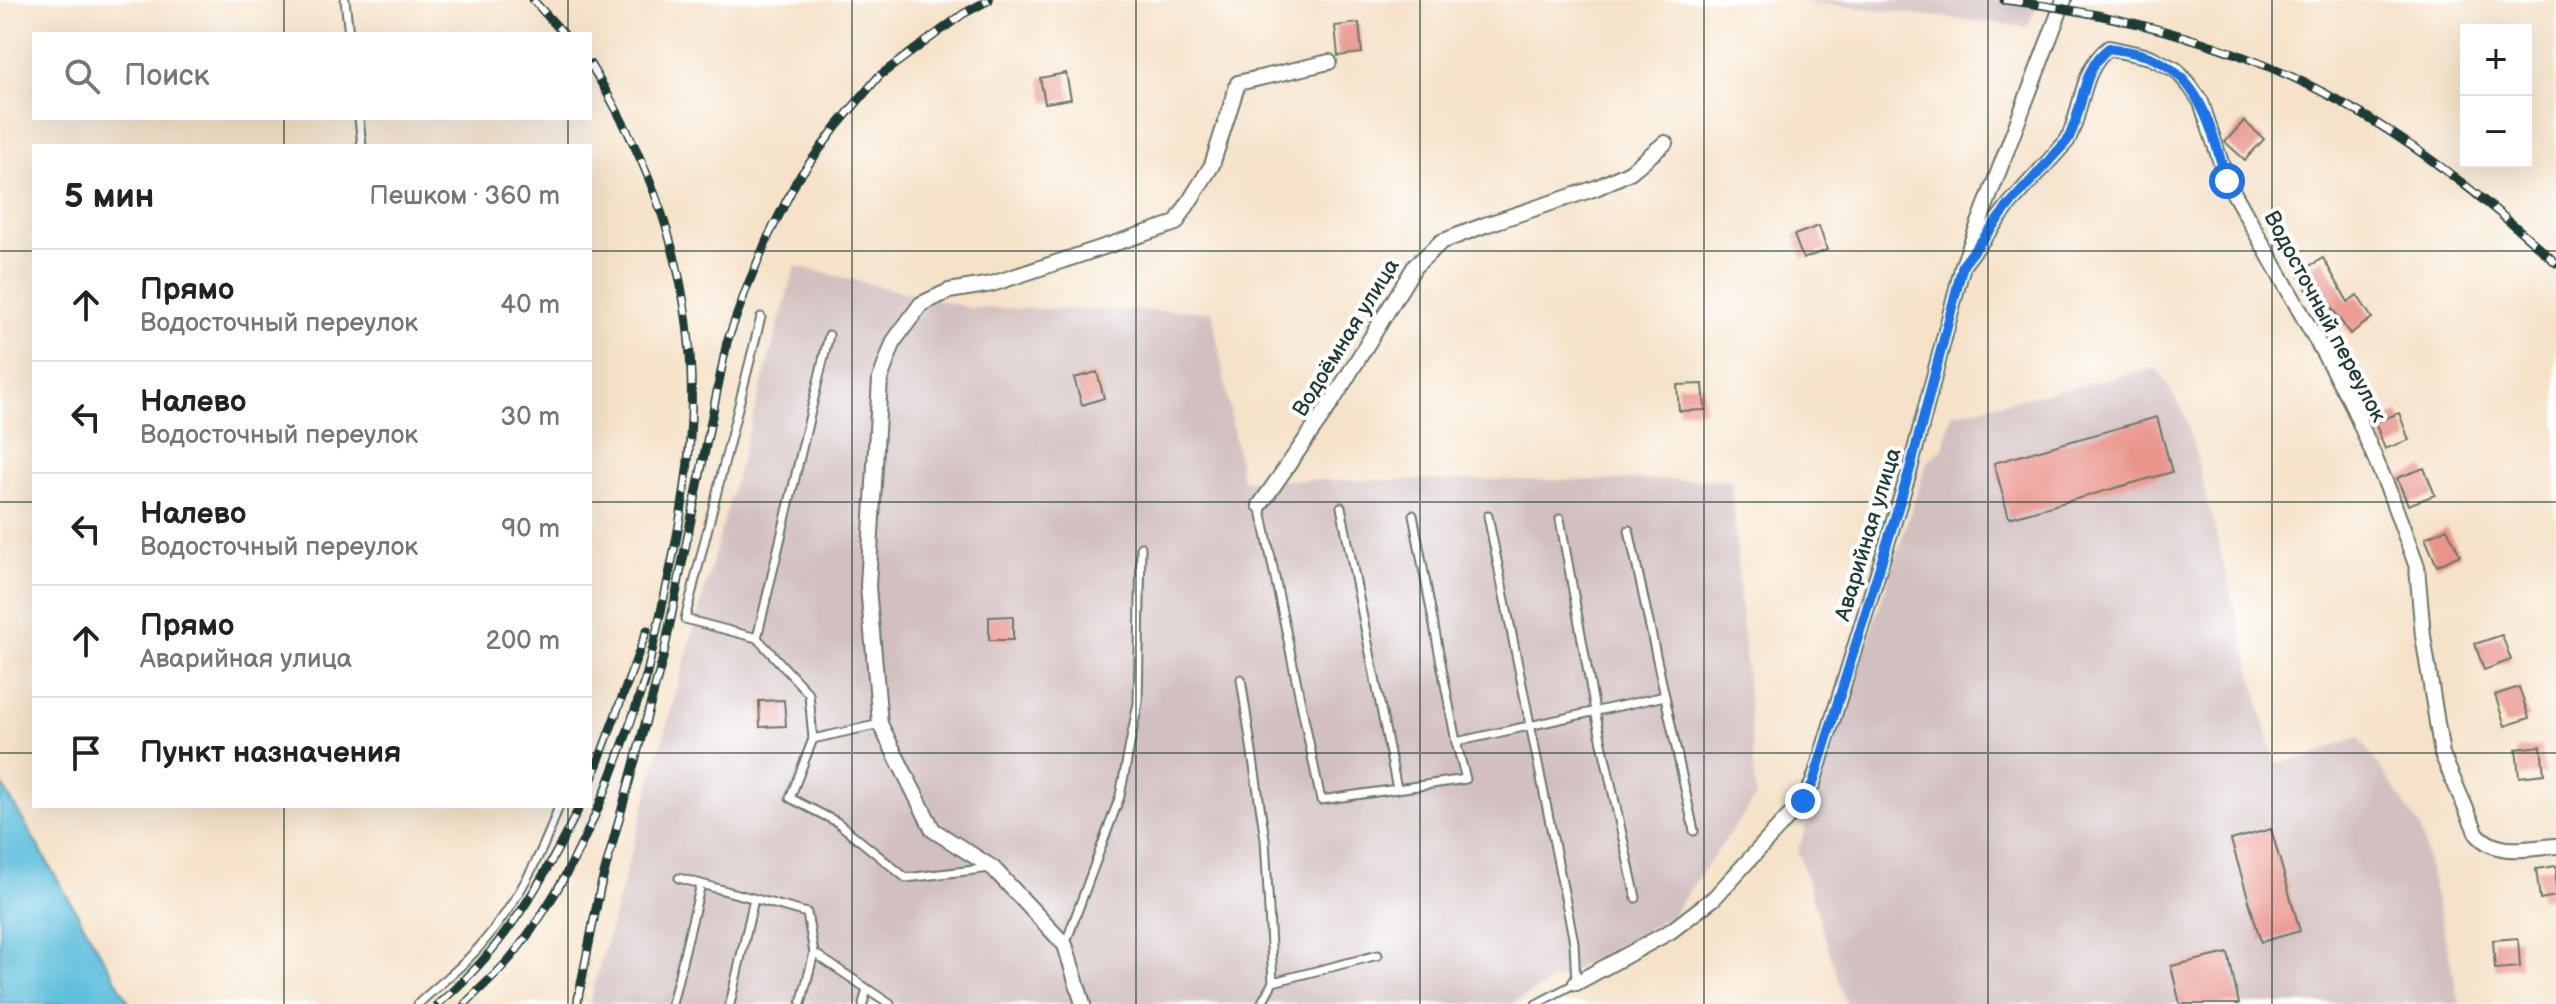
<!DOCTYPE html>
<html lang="ru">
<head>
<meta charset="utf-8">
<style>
  body { margin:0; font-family:"Balsamiq Sans",sans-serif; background:#f6f6f6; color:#222 }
  .controls { position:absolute; right:24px; top:24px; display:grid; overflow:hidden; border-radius:0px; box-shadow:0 8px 32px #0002 }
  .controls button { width:72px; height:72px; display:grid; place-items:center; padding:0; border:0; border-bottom:2px solid #e0e0e0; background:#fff; color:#222; font:40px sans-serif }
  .stop { position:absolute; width:24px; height:24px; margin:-18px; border:6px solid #1a73e8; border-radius:50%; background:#fff }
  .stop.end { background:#1a73e8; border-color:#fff; box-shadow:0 2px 8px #0008 }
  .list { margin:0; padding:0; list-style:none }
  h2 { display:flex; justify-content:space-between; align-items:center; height:104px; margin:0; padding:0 32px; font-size:34px }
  h2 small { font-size:26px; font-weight:400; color:#767676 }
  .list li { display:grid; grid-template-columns:52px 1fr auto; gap:24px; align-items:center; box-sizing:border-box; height:112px; padding:0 32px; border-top:2px solid #e0e0e0 }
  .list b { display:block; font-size:30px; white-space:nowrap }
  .list p { margin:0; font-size:26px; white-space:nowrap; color:#767676 }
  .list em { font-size:26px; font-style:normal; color:#767676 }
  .icon { flex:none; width:44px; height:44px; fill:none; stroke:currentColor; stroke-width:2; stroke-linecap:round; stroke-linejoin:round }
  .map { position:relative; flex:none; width:2556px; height:1004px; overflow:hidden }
  .search { position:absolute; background:#fff; box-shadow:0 8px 32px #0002; left:32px; top:32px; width:560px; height:88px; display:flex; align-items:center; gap:20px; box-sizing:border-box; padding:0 28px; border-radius:0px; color:#767676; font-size:30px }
  .panel { position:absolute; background:#fff; box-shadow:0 8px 32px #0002; left:32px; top:144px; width:560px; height:664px; border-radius:0px }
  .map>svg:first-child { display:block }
  .industrial { fill:#d2bfc0 }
  .water { fill:#5fbfdd; stroke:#3f7e88; stroke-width:2 }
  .building { fill:#e9948b }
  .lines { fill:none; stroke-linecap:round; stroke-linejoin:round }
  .service-casing { stroke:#6a7768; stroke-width:11 }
  .minor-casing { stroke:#6a7768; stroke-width:18 }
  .service { stroke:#fff; stroke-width:7 }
  .minor { stroke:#fff; stroke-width:14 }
  .rail-casing { stroke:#1f3d34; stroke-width:9 }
  .rail { stroke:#fff; stroke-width:6; stroke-dasharray:18; stroke-linecap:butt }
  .route { stroke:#1a73e8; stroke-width:10 }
  .grid { fill:none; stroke:#1f3d34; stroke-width:2; stroke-opacity:0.55 }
  .labels { text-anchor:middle; stroke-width:8; stroke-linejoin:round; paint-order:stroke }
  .street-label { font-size:22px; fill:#1f3d34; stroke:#fff }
</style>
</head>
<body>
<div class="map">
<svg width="2556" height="1004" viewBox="0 0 2556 1004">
  <rect width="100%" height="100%" fill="#fff"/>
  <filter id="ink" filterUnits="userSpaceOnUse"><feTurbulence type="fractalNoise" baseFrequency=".0125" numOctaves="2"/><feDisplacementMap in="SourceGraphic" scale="16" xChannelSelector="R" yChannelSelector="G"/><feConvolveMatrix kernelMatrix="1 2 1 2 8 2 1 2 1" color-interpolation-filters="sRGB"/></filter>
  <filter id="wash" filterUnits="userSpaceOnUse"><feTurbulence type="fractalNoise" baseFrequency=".006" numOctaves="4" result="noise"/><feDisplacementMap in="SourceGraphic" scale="32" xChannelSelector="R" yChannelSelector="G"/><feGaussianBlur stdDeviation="1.8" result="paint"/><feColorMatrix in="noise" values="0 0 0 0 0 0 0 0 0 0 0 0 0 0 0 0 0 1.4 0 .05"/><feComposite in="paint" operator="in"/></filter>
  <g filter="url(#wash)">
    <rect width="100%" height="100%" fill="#f5e2c8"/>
    <!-- industrial -->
    <g class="industrial">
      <path d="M1790 0H2040L2027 27Z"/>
      <path d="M795 266 970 308 1212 311 1242 480H1731L1756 797 1671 916 1511 1004H589Z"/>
      <path d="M2157 368 2185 414 2275 764 2310 756 2359 736 2420 827 2460 1004H1846L1798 851 1927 462 1943 448 1952 414Z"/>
    </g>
    <!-- water -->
    <path class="water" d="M0 781 130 1004H0Z"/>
    <g id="blocks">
      <!-- building -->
      <g class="building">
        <path d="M1359 23 1362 53 1338 56 1335 26Z"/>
        <path d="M1066 73 1071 99 1045 103 1040 78Z"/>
        <path d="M2244 121 2264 139 2245 160 2225 142Z"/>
        <path d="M1819 226 1827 250 1803 259 1794 235Z"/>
        <path d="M2323 258 2348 302 2357 295 2372 318 2350 334 2322 294 2312 299 2298 273Z"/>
        <path d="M1097 372 1104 398 1082 405 1074 378Z"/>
        <path d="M1703 384 1705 410 1679 411 1677 385Z"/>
        <path d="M2399 413 2409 440 2385 449 2375 422Z"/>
        <path d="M2157 417 2172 472 2009 518 1994 463Z"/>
        <path d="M2424 468 2435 495 2408 505 2397 478Z"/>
        <path d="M2447 528 2460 555 2437 566 2425 538Z"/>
        <path d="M1013 616V640H989V617Z"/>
        <path d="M2502 635 2511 660 2484 670 2475 644Z"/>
        <path d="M2519 687 2529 718 2505 726 2495 695Z"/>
        <path d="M784 700 786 726 760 727 759 701Z"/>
        <path d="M2541 746 2544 774 2519 777 2516 749Z"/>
        <path d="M2271 829 2300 931 2261 942 2231 840Z"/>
        <path d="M2556 866V896L2540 899 2536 869Z"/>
        <path d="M2518 938 2520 967 2495 969 2493 940Z"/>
        <path d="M2228 953 2239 1004H2180L2171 966Z"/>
      </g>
    </g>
  </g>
  <g filter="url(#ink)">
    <use href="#blocks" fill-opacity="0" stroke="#6a7768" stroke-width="2"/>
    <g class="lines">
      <defs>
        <g id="service">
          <path d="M345 0 349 34"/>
          <path d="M359 118 362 146"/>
          <path d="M829 335 757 638 809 694 813 739 790 798 837 822 906 878 991 868"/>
          <path d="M1260 505 1321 800 1466 779 1456 742 1665 696"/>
          <path d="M1341 507 1397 789"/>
          <path d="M1413 515 1456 742"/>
          <path d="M1488 516 1574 942 1576 983 1536 1004"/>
          <path d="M1560 519 1595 711 1636 898"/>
          <path d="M1629 530 1694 831"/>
          <path d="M757 638 685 619 761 317"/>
          <path d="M1241 679 1265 839 1273 982 1261 1004"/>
          <path d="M813 739 880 724"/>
          <path d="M679 878 807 913 814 953 890 1004"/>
          <path d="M1065 945 1120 796 1138 703 1141 547"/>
          <path d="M1273 982 1378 955"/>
          <path d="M418 1004C433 990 449 977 464 963 507 921 540 862 559 806"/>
          <path d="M672 1004 701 884"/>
          <path d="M730 1004 754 899"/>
          <path d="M801 1004 814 953"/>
          <path d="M863 1004 867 989"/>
        </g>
        <g id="minor">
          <path d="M1963 265 2009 205 2067 141C2083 112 2080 69 2109 48L2150 57 2176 70 2190 86 2201 102 2227 181 2350 400 2389 491 2417 567 2423 636 2442 754 2477 834C2497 857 2528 848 2556 846"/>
          <path d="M1260 505 1330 405 1415 266 1441 242 1485 225 1596 188 1630 172 1665 143"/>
          <path d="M1576 983 1671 931 1714 898 1803 801 1813 783 1910 469 1963 265 2064 0"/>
          <path d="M1083 1004 1065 945 993 868 933 830 880 724 868 586 880 379 894 341 921 304 949 291 992 284 1176 223 1212 165 1238 83 1329 62"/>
        </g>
      </defs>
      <!-- service casing -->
      <use href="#service" class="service-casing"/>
      <!-- minor casing -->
      <use href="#minor" class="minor-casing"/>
      <!-- service -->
      <use href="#service" class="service"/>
      <!-- minor -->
      <use href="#minor" class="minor"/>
      <defs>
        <g id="rail">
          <path d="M533 0 564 34"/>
          <path d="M2004 0C2120 14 2238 44 2341 102 2420 146 2490 202 2556 263"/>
          <path d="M590 64C659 176 696 287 691 419 688 509 663 599 644 687"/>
          <path d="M590 784 647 630"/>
          <path d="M438 1004C504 949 543 881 580 806"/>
          <path d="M465 1004C480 988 498 973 512 956 578 873 614 776 646 676"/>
          <path d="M577 1004 600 889 663 658 727 342 747 287 768 237 797 180 836 127 879 76 963 14 989 0"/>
        </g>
      </defs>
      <!-- rail casing -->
      <use href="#rail" class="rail-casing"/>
      <!-- rail -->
      <use href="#rail" class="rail"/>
    </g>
  </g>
  <g class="lines" filter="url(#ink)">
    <!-- route -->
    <path class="route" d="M1803 801 1813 783 1910 469 1963 265 2009 205 2067 141C2084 112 2080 69 2109 48 2123 51 2139 52 2152 58 2203 79 2212 134 2227 181"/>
  </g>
  <!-- grid -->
  <path class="grid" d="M284 0V34M568 0V34M852 0V1004M1136 0V1004M1420 0V1004M1704 0V1004M1988 0V1004M2272 0V1004M284 118V146M568 118V146M0 251H34M590 251H2556M0 502H34M590 502H2556M0 753H34M590 753H2556M284 806V1004M568 806V1004"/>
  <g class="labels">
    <!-- street labels -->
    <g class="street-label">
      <text transform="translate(2326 316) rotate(62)" y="8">Водосточный переулок</text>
      <text transform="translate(1345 337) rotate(-58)" y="8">Водоёмная улица</text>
      <text transform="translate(1867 534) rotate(-73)" y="8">Аварийная улица</text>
    </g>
  </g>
</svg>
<div class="controls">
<button>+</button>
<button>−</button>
</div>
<div class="stop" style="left:2227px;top:181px"></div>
<div class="stop end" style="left:1803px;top:801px"></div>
<div class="search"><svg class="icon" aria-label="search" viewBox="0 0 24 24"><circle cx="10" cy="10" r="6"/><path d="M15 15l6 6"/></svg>Поиск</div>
<section class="panel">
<h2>5 мин<small>Пешком · 360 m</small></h2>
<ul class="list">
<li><svg class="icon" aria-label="ahead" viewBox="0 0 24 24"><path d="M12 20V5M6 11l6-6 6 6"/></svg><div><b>Прямо</b><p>Водосточный переулок</p></div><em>40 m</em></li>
<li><svg class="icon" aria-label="left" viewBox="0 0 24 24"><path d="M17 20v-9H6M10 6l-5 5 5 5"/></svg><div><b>Налево</b><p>Водосточный переулок</p></div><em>30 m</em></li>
<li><svg class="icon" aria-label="left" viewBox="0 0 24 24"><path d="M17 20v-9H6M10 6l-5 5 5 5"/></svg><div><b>Налево</b><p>Водосточный переулок</p></div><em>90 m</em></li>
<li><svg class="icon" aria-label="ahead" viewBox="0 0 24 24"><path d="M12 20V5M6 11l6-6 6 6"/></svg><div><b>Прямо</b><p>Аварийная улица</p></div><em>200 m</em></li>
<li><svg class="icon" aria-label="arrive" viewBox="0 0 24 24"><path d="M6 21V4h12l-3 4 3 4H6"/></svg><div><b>Пункт назначения</b></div></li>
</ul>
</section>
</div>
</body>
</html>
